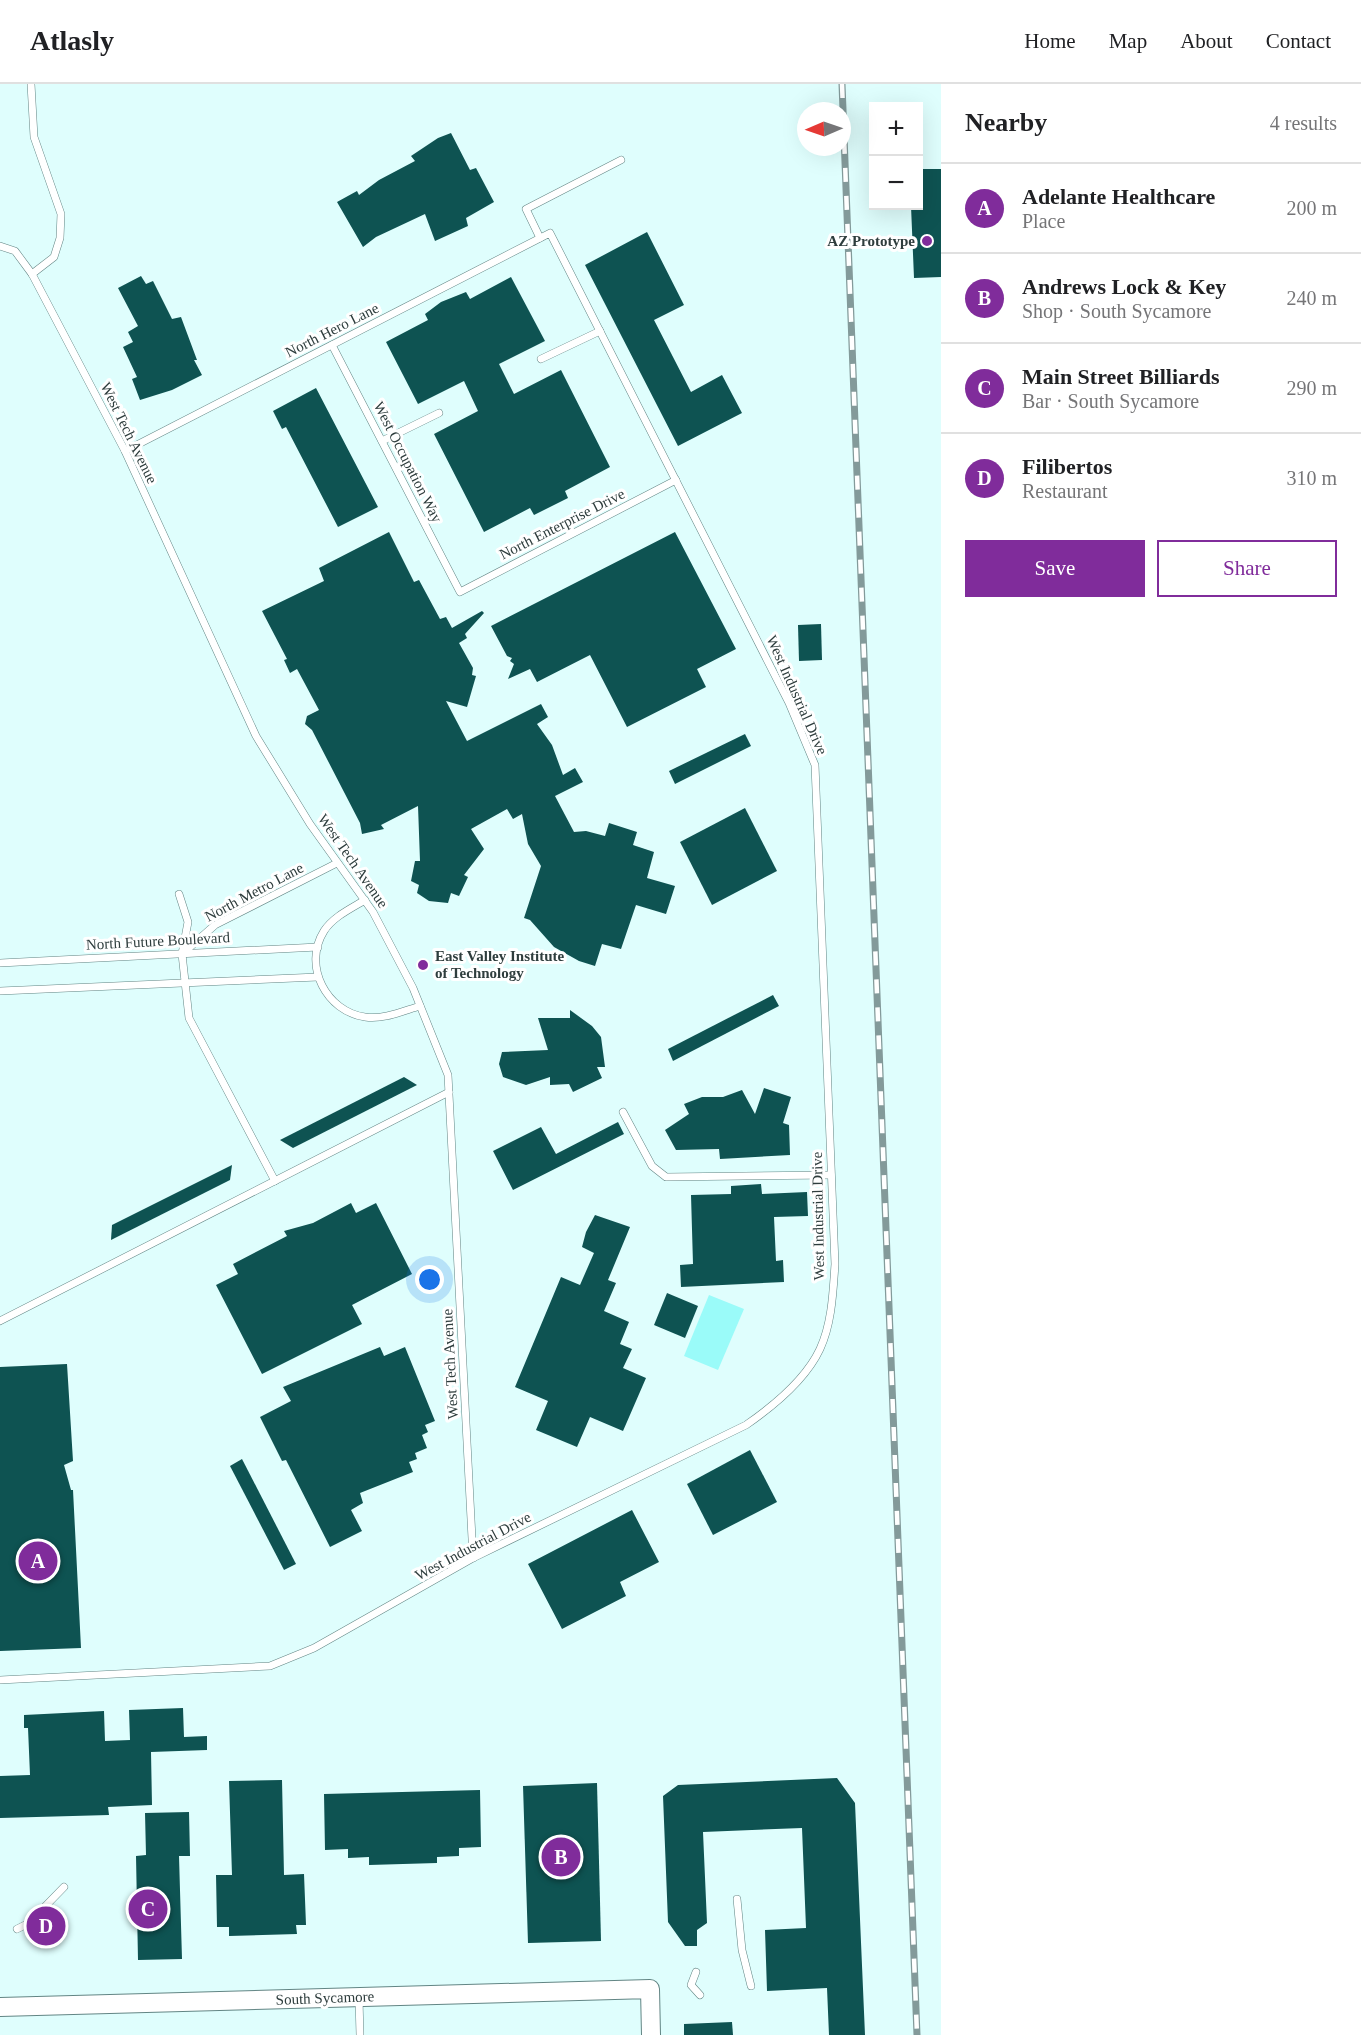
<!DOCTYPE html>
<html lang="en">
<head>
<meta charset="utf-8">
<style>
  body { margin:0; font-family:Georgia,serif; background:#f6f6f6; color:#202124 }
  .controls { position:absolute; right:18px; top:18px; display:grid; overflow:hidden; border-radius:0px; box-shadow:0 6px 24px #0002 }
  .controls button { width:54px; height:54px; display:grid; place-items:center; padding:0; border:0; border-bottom:2px solid #e0e0e0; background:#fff; color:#202124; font:30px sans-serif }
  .compass { position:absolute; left:797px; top:18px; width:54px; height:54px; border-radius:50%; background:#fff; box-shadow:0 6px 24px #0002; rotate:268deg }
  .you { position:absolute; left:430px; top:1196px; width:21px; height:21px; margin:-15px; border:4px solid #fff; border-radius:50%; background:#1a73e8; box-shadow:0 0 0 9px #1a73e833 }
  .badge { display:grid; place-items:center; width:39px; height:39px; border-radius:50%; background:#802c9b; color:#fff; font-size:20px; font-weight:700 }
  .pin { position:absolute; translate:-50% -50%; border:3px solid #fff; box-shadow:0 2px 6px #0006 }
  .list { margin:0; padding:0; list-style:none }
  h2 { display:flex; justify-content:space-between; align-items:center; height:78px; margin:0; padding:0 24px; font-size:26px }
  h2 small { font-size:20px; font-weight:400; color:#757577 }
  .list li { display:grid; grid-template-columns:39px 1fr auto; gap:18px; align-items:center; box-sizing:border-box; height:90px; padding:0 24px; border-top:2px solid #e0e0e0 }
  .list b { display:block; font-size:22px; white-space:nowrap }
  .list p { margin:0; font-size:20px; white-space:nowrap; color:#757577 }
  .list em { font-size:20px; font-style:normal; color:#757577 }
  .actions { display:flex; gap:12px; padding:18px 24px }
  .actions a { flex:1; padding:14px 0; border:2px solid #802c9b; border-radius:0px; text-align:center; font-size:21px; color:#802c9b }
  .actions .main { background:#802c9b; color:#fff }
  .map { position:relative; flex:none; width:941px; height:1951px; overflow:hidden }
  header { display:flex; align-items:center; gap:36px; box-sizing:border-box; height:84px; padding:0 30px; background:#fff; border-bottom:2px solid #e0e0e0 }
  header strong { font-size:28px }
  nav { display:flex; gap:33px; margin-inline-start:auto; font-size:21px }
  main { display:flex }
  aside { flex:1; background:#fff }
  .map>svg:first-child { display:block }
  .green { fill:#9afbf9 }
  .building { fill:#0e5352 }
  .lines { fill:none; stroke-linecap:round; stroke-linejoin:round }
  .service-casing { stroke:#628584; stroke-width:8 }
  .tertiary-casing { stroke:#628584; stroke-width:20 }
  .service { stroke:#fff; stroke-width:7 }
  .tertiary { stroke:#fff; stroke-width:18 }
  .rail-casing { stroke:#839a9a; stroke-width:7 }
  .rail { stroke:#fff; stroke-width:4.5; stroke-dasharray:14; stroke-linecap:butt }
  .poi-dot { fill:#802c9b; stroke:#fff; stroke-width:2 }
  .labels { text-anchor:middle; stroke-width:6; stroke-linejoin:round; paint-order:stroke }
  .poi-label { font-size:15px; font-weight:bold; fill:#2e3d3d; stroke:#fff; text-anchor:end }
  .street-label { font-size:15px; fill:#2e3d3d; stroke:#fff }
</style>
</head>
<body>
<header>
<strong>Atlasly</strong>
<nav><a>Home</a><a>Map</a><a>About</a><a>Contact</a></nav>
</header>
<main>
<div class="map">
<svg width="941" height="1951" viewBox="0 0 941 1951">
  <rect width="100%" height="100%" fill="#dffefd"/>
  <!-- green -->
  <path class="green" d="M709 1211 744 1225 718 1286 684 1272Z"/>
  <!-- building -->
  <g class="building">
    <path d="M451 49 470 86 476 84 494 118 466 134 468 142 435 157 425 130 376 153 363 163 337 118 357 107 359 111 379 96 415 77 411 72 438 54Z"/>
    <path d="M918 85H941V193L914 194 911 122H918Z"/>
    <path d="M647 148 684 221 654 236 691 308 722 291 742 329 678 362 585 181Z"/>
    <path d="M141 192 146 200 153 197 172 235 181 233 197 276H194L202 291 172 306 140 316 132 295 137 293 123 263 133 258 128 248 138 242 118 204Z"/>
    <path d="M511 193 545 257 499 280 514 310 561 286 610 383 565 407 568 414 534 431 530 424 484 448 434 350 478 327 464 297 418 320 386 258 428 236 425 230 441 218 466 208 470 215Z"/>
    <path d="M316 304 378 423 338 443 286 343 282 345 273 327Z"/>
    <path d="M389 448 414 498 419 496 440 535 446 533 452 544 482 527 484 529 465 550 467 554 459 559 473 584 472 591 476 592 467 623 446 617 467 657 541 620 548 633 537 640 552 661 563 691 575 684 583 698 555 712 574 748 586 747 605 752 609 739 637 748 633 761 654 768 647 794 675 802 666 830 636 821 621 865 602 860 595 882 579 877 554 863 530 836 524 834 541 782 528 760 522 730 513 735 507 725 471 745 484 765 464 791 468 793 459 812 451 809 448 819 429 817 417 809 419 801 411 797 415 777H420L418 722 381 741 384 745 362 750 360 739 312 646 305 640 307 632 319 626 297 585 290 589 284 576 287 575 262 527 324 497 319 484Z"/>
    <path d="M675 448 736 565 697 585 706 603 627 643 590 571 537 598 530 585 508 595 514 580 510 577 512 574 507 572 491 542Z"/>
    <path d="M821 540 822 576 799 577 798 541Z"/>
    <path d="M745 650 751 662 675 700 669 687Z"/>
    <path d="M745 724 777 787 712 821 680 758Z"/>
    <path d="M773 911 779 922 673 977 668 965Z"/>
    <path d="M570 926 592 942 601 953 605 983H597L602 994 573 1008 569 1000 550 1001V993L526 1001 503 993 499 980 502 968 548 966 538 934H570Z"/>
    <path d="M404 993 417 1001 293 1064 280 1056Z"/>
    <path d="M764 1004 791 1013 783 1039 789 1041 790 1071 720 1075 719 1065 676 1066 665 1046 689 1030 684 1020 702 1013H723L742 1006 755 1030Z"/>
    <path d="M618 1038 624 1050 513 1106 493 1067 541 1043 556 1070Z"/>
    <path d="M232 1081 230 1096 111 1156 112 1141Z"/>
    <path d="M761 1100 762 1110 807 1108 808 1132 774 1133 776 1177 783 1176 784 1198 681 1203 680 1181 693 1180 691 1111 731 1110V1102Z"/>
    <path d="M351 1119 356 1129 376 1119 412 1190 352 1221 362 1240 262 1290 216 1201 238 1190 233 1180 287 1152 284 1147 313 1139Z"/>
    <path d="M595 1131 630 1143 608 1196 616 1199 604 1227 629 1238 620 1260 632 1265 623 1284 646 1294 623 1347 590 1333 577 1363 536 1346 548 1317 515 1303 561 1193 580 1201 594 1169 582 1163 586 1148Z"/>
    <path d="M667 1209 698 1222 685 1254 654 1241Z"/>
    <path d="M380 1263 384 1272 405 1263 435 1337 425 1341 428 1348 422 1351 427 1364 415 1369 417 1375 409 1378 413 1388 360 1409 363 1419 351 1426 362 1447 330 1463 286 1376 282 1377 260 1333 291 1317 283 1303Z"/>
    <path d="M67 1280 73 1377 64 1381 71 1406H73L81 1564 0 1567V1283Z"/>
    <path d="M750 1366 777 1418 713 1451 687 1400Z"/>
    <path d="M242 1375 296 1480 284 1486 230 1382Z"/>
    <path d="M632 1426 659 1478 620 1498 626 1512 562 1545 528 1480Z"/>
    <path d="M183 1624 184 1653 207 1652V1666L151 1668 152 1721 108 1723 109 1731 0 1734V1692L30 1691 28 1644H24V1631L104 1627 105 1657 130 1656 129 1626Z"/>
    <path d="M837 1694 855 1719 865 1951H829L827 1904 767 1907 765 1846 806 1844 802 1744 703 1748 707 1839 697 1846V1862H685L668 1838 663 1712 678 1701Z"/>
    <path d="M282 1696 284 1791 304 1790 306 1841H296L297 1850 229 1852V1843H217L216 1791H232L229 1697Z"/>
    <path d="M597 1699 601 1857 528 1859 523 1702Z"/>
    <path d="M480 1706 481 1763 459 1764V1772L437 1773V1779L369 1781V1773L348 1774V1765L325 1766 324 1710Z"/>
    <path d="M189 1728 190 1772H179L182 1875 138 1876 136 1772 146 1771 145 1729Z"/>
    <path d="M50 1826 59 1834 38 1857 28 1848Z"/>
    <path d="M732 1938 733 1951H684V1940Z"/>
  </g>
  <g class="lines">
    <defs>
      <g id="service">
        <path d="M31 0 34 53 61 130 60 154 54 173 32 190"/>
        <path d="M540 154 526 125 621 76"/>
        <path d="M0 162 15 167 32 190 125 367 256 652 310 740 373 828 413 904 448 991 473 1474"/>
        <path d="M332 261 460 508 676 396"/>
        <path d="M541 275 600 247"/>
        <path d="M382 357 439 329"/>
        <path d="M179 810 188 838 182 870 189 934 275 1097"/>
        <path d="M365 816C350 825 333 833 324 847 302 882 327 928 365 933 383 936 403 927 420 922"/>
        <path d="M182 870 215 841 337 779"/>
        <path d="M0 879 318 863"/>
        <path d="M0 907 318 893"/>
        <path d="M623 1028 652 1082 666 1093 831 1091"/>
        <path d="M0 1237 449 1008"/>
        <path d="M0 1596 270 1582 314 1564 473 1474 746 1341C772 1323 806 1295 820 1265 832 1239 833 1208 835 1180L815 681 789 619 550 149 125 367"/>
        <path d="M737 1815 742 1866 751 1902"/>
        <path d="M17 1845 29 1839 64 1803"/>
        <path d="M696 1888 691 1901 700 1911"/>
        <path d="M359 1915 360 1951"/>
      </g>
      <path id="tertiary" d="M0 1923 650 1905 651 1951"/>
    </defs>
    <!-- service casing -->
    <use href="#service" class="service-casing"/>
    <!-- tertiary casing -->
    <use href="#tertiary" class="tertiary-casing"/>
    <!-- service -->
    <use href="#service" class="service"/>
    <!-- tertiary -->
    <use href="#tertiary" class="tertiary"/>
    <defs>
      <path id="rail" d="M842 0 917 1951"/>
    </defs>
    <!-- rail casing -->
    <use href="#rail" class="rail-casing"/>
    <!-- rail -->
    <use href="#rail" class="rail"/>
  </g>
  <!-- markers -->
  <g class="poi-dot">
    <circle cx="927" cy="157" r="6"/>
    <circle cx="423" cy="881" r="6"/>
  </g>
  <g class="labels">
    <!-- poi labels -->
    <g class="poi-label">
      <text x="915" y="162">AZ Prototype</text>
      <text x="435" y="877" text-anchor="start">East Valley Institute<tspan x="435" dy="17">of Technology</tspan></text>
    </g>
    <!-- street labels -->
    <g class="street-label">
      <text transform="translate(332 246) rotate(-27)" y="5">North Hero Lane</text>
      <text transform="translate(129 349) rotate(64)" y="5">West Tech Avenue</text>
      <text transform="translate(408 378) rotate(63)" y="5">West Occupation Way</text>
      <text transform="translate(562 440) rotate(-27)" y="5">North Enterprise Drive</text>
      <text transform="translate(797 611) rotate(66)" y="5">West Industrial Drive</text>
      <text transform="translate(353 777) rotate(55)" y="5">West Tech Avenue</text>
      <text transform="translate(254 808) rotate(-28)" y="5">North Metro Lane</text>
      <text transform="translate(158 857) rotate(-3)" y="5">North Future Boulevard</text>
      <text transform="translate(818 1132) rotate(-91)" y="5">West Industrial Drive</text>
      <text transform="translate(450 1280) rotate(-93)" y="5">West Tech Avenue</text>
      <text transform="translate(473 1462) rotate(-28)" y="5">West Industrial Drive</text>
      <text transform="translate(325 1914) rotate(-2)" y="5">South Sycamore</text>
    </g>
  </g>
</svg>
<div class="controls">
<button>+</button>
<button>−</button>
</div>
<svg class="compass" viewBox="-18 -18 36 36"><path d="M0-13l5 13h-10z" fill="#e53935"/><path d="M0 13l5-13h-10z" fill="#757577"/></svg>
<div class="you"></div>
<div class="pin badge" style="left:38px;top:1477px">A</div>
<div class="pin badge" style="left:561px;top:1773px">B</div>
<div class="pin badge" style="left:148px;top:1825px">C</div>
<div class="pin badge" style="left:46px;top:1842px">D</div>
</div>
<aside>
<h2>Nearby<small>4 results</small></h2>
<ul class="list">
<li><span class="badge">A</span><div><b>Adelante Healthcare</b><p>Place</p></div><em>200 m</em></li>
<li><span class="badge">B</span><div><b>Andrews Lock &amp; Key</b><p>Shop · South Sycamore</p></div><em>240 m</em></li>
<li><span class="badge">C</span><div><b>Main Street Billiards</b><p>Bar · South Sycamore</p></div><em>290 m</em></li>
<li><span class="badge">D</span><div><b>Filibertos</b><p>Restaurant</p></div><em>310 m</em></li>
</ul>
<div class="actions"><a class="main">Save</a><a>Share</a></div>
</aside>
</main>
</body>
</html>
